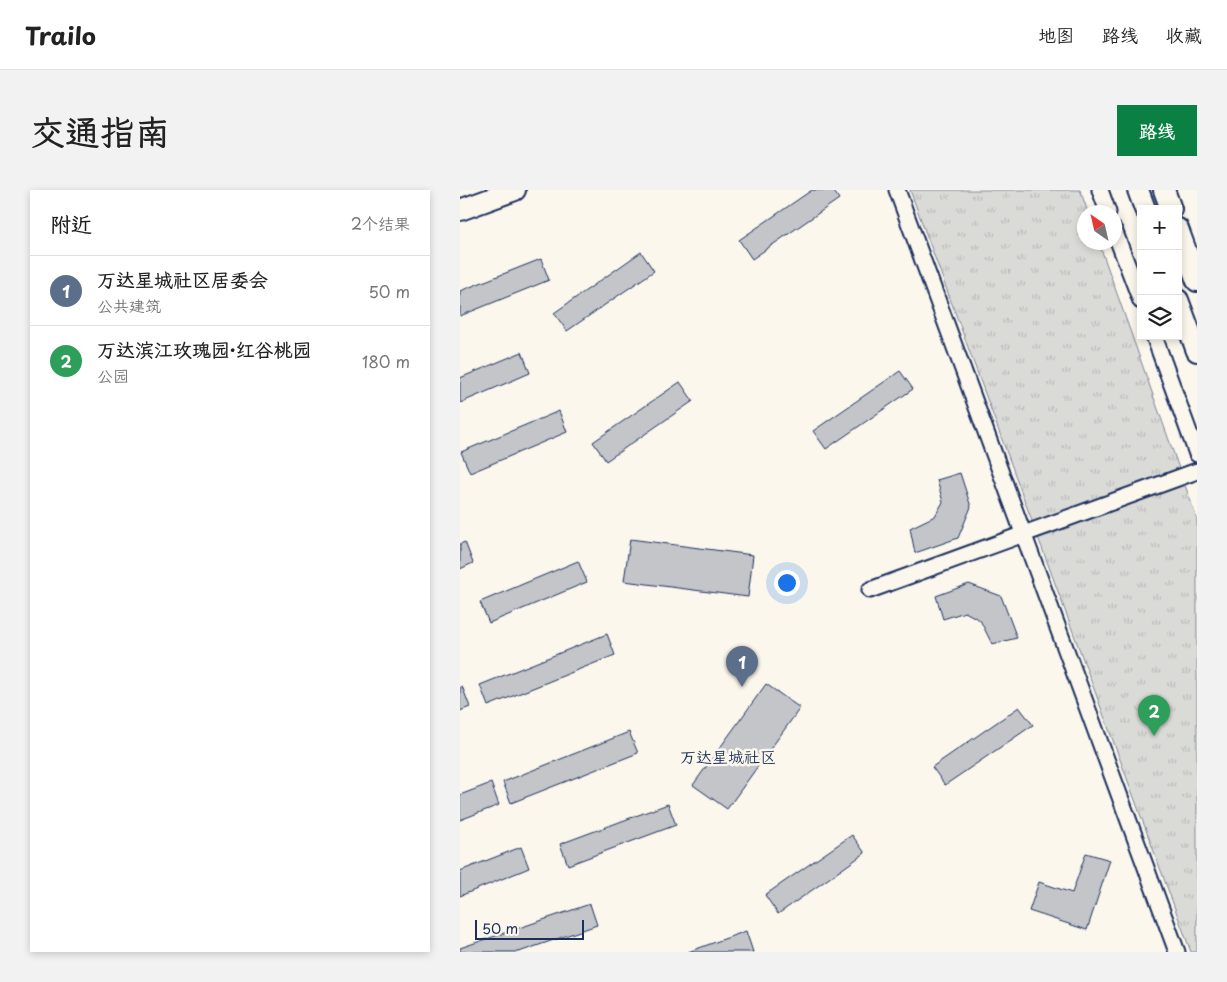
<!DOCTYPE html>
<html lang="zh">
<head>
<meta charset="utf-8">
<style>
  body { margin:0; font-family:"Playpen Sans","LXGW WenKai TC",sans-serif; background:#f2f2f2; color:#222 }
  .controls { position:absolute; right:15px; top:15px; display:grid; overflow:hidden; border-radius:0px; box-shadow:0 2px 8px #0003 }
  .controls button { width:45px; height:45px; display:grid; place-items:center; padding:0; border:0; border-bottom:1px solid #e0e0e0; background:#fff; color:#222; font:25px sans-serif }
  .compass { position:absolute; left:617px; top:15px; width:45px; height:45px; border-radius:50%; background:#fff; box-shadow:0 2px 8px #0003; rotate:326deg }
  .scale { position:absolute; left:15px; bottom:12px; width:109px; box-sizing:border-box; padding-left:5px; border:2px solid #1b2f5e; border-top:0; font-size:14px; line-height:18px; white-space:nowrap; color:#1b2f5e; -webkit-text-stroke:4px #fbf7ec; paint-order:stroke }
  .you { position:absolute; left:326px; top:392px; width:18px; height:18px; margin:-12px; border:4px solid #fff; border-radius:50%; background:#1a73e8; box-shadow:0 0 0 8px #1a73e833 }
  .badge { display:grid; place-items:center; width:32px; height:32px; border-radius:50%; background:#0b8043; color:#fff; font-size:16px; font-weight:700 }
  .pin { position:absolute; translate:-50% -41px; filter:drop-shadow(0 1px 2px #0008) }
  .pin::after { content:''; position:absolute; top:26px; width:18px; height:15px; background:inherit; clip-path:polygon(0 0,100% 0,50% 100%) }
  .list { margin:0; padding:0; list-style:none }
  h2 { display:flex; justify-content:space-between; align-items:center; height:65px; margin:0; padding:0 20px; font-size:21px }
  h2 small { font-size:16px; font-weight:400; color:#767676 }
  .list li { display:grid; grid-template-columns:32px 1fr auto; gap:15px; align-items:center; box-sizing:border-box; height:70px; padding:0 20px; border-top:1px solid #e0e0e0 }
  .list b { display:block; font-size:19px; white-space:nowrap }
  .list p { margin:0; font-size:16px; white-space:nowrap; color:#767676 }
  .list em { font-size:16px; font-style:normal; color:#767676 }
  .icon { flex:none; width:28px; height:28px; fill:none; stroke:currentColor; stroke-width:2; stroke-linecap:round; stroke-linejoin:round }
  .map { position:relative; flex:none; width:737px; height:762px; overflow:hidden; border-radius:0px }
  header { display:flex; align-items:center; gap:30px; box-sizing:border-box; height:70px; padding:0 25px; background:#fff; border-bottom:1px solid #e0e0e0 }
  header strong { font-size:24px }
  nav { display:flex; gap:28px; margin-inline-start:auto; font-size:18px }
  .intro { display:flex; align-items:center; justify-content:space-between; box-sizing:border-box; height:120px; padding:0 30px }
  h1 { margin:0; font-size:35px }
  .button { padding:12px 22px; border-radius:0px; background:#0b8043; color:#fff; font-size:18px; font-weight:700 }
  main { display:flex; gap:30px; padding:0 30px }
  aside { flex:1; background:#fff; border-radius:0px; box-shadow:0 2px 8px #0003 }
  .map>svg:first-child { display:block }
  .park { fill:url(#park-tufts); stroke:#7a849a }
  .building { fill:#c3c5c9; stroke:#1b2f5e }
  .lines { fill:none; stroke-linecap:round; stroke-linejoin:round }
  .minor-casing { stroke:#1b2f5e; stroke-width:19 }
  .major-casing { stroke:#1b2f5e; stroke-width:24 }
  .minor { stroke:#fbf7ec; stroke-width:15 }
  .major { stroke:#fbf7ec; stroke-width:20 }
  .labels { text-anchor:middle; stroke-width:5; stroke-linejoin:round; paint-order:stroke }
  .quarter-label { font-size:16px; fill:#1b2f5e; stroke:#fbf7ec }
</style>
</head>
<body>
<header>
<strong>Trailo</strong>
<nav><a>地图</a><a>路线</a><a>收藏</a></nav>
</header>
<div class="intro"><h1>交通指南</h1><a class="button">路线</a></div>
<main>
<aside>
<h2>附近<small>2个结果</small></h2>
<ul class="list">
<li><span class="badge" style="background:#5c6f8a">1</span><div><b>万达星城社区居委会</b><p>公共建筑</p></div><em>50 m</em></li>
<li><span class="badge" style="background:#2e9e5b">2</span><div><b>万达滨江玫瑰园·红谷桃园</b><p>公园</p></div><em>180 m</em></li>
</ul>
</aside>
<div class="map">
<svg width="737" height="762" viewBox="0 0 737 762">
  <defs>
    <pattern id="park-tufts" width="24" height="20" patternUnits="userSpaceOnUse" patternTransform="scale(1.25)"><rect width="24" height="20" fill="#dadad7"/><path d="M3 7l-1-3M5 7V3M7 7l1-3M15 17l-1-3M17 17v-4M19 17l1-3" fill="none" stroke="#babbbb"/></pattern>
  </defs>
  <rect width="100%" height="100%" fill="#fbf7ec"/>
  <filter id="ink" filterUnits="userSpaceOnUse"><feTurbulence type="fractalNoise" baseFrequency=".02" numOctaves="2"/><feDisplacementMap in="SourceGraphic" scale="10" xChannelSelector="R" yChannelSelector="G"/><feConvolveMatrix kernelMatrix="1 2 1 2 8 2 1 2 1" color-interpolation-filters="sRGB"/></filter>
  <g filter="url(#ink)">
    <!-- park -->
    <path class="park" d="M450 0H620L628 22H624V52L639 53 737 329V762H731Z"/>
    <!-- building -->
    <g class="building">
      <path d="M352 0H373L379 9 292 69 279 50Z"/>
      <path d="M181 62 194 81 107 141 94 123Z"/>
      <path d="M81 69 89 90 0 126V101Z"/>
      <path d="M62 162 70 183 0 213V188Z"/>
      <path d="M440 181 453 199 366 259 353 241Z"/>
      <path d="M220 192 233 211 146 271 133 252Z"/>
      <path d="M99 221 107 242 10 283 1 262Z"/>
      <path d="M500 283 511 317 498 348 455 363 450 338 475 326 483 312 477 290Z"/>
      <path d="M170 349 293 365 288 407 164 391Z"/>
      <path d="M5 352 13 373 0 379V354Z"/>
      <path d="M118 371 127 392 29 433 20 412Z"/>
      <path d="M509 394 541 406 557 448 532 454 520 430 505 422 483 429 476 406Z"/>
      <path d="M147 444 155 465 28 516 20 495Z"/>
      <path d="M306 494 340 518 267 619 233 595Z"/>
      <path d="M2 496 10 517 0 521V497Z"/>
      <path d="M559 517 573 535 485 595 472 577Z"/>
      <path d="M169 542 178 563 51 613 43 592Z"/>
      <path d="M31 593 39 615 0 630V605Z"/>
      <path d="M208 614 216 635 108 675 100 654Z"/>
      <path d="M392 645 405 663 318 724 305 705Z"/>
      <path d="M61 657 69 678 0 706V681Z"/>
      <path d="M626 663 650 670 627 740 569 721 579 692 612 703Z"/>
      <path d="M130 714 137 735 59 762H0V758Z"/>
      <path d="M286 741 293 762H228Z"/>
    </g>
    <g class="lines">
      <defs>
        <g id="minor">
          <path d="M437 0 717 762"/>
          <path d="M640 0 648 22"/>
          <path d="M654 40 681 111"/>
          <path d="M694 146 737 264"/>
          <path d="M410 400 737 281"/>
        </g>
        <g id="major">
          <path d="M678 0 685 19"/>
          <path d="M704 0 711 19"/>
          <path d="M0 20 55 0"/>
          <path d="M718 39 737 91"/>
          <path d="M718 110 737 161"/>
        </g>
      </defs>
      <!-- minor casing -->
      <use href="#minor" class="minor-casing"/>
      <!-- major casing -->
      <use href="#major" class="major-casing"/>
      <!-- minor -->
      <use href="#minor" class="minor"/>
      <!-- major -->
      <use href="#major" class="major"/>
    </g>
  </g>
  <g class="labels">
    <!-- quarter labels -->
    <g class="quarter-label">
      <text x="268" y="573">万达星城社区</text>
    </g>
  </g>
</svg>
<div class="controls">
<button>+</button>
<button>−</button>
<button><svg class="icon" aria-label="layers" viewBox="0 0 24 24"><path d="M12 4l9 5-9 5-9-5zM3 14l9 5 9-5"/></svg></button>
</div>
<svg class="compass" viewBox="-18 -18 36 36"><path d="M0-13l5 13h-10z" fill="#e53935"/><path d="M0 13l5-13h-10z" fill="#767676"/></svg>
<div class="scale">50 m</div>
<div class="you"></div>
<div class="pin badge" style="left:282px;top:497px;background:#5c6f8a">1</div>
<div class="pin badge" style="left:694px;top:546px;background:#2e9e5b">2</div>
</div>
</main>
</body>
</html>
